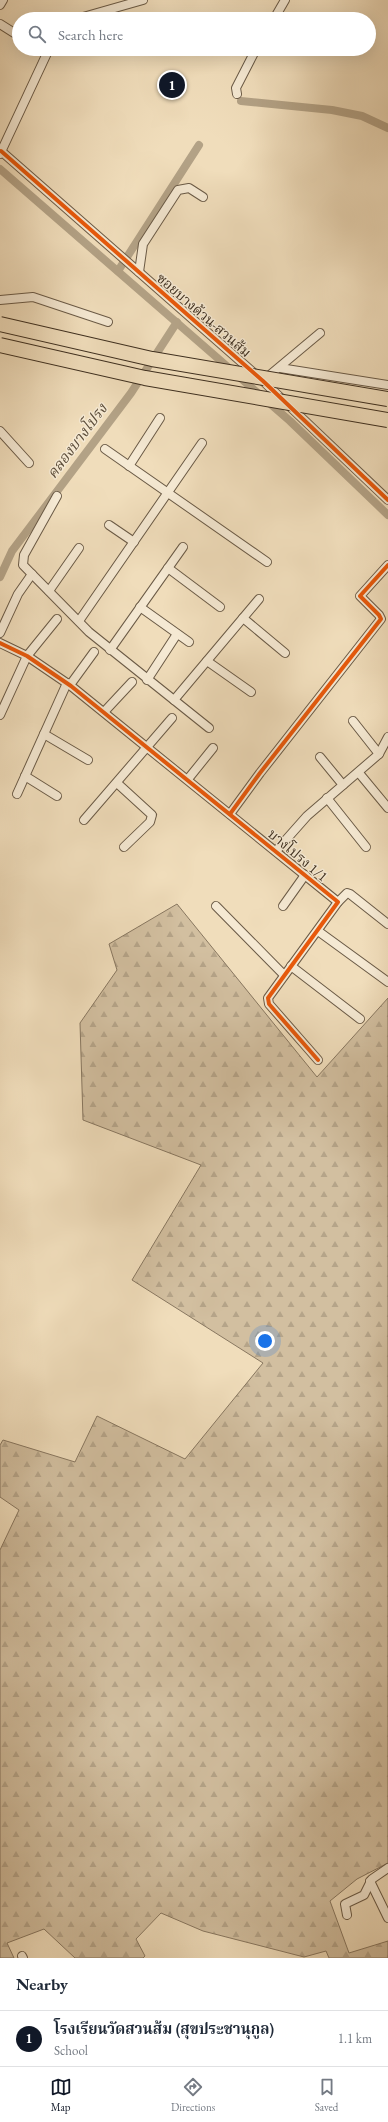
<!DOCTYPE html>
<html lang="en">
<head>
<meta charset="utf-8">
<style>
  body { margin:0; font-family:"EB Garamond","Noto Serif Thai",serif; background:#f2f2f3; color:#1f2937 }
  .you { position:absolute; left:265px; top:1341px; width:14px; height:14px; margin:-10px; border:3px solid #fff; border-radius:50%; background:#1a73e8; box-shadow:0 0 0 6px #1a73e833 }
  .badge { display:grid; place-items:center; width:26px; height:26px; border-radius:50%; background:#111827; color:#fff; font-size:13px; font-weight:700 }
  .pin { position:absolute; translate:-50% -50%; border:2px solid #fff; box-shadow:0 1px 4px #0006 }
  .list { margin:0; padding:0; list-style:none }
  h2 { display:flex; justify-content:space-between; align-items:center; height:52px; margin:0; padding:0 16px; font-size:17px }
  h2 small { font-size:13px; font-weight:400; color:#747a83 }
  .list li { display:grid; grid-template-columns:26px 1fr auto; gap:12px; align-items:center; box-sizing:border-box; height:56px; padding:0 16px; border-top:1px solid #e0e1e3 }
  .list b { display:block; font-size:15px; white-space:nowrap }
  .list p { margin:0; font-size:13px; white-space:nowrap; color:#747a83 }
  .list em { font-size:13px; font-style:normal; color:#747a83 }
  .icon { flex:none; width:22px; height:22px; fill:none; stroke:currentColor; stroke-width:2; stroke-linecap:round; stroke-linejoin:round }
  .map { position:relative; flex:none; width:388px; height:1958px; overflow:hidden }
  .search { position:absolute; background:#fff; box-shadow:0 4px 16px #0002; left:12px; right:12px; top:12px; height:44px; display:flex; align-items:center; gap:10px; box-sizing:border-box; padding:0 14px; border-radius:22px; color:#747a83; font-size:15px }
  .sheet { height:108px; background:#fff }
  nav { display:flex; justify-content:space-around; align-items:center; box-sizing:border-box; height:56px; border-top:1px solid #e0e1e3; background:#fff; font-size:11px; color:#747a83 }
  nav a { display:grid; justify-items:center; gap:2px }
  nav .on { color:#111827 }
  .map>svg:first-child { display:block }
  .forest { fill:url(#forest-firs); stroke:#887760 }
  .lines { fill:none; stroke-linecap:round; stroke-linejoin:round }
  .canal { stroke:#b3a286; stroke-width:8 }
  .street-casing { stroke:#6a5a46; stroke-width:10 }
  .street { stroke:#f5e9d3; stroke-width:8 }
  .highway-bridge-casing { stroke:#3e2f1f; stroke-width:16; stroke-linecap:butt }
  .highway-bridge { stroke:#f0ddbb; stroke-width:14 }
  .cycleway-casing { stroke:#f5e9d3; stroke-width:6 }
  .cycleway { stroke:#e8590c; stroke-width:4 }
  .labels { text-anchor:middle; stroke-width:3; stroke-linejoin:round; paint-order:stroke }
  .street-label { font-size:14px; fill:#3e2f1f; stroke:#f5e9d3 }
  .water-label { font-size:15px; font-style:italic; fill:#5b4c39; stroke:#f5e9d3 }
</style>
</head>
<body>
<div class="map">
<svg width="388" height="1958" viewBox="0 0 388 1958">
  <defs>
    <pattern id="forest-firs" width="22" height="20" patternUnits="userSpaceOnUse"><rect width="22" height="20" fill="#d2bfa0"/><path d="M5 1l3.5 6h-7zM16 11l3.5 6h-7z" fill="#b5a489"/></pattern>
  </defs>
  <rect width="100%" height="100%" fill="#f0ddbb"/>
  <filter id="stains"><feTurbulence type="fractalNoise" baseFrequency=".005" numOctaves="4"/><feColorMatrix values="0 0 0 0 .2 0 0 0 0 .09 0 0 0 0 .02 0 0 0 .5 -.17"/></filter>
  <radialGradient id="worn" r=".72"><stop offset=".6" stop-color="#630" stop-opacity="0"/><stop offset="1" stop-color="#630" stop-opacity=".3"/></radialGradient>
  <!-- forest -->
  <path class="forest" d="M177 904 317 1077 388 998V1863L357 1879 330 1901 349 1953 388 1941V1958H329L326 1951 304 1957 203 1931 161 1913 136 1939 145 1956 143 1958H75L44 1929 7 1943 14 1958H0V1550L19 1510 0 1497V1445L3 1440 75 1462 97 1416 185 1459 263 1363 132 1280 201 1165 83 1120 80 1023 117 970 109 944Z"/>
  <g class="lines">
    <!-- canal -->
    <g class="canal">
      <path d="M241 101 332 110 362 116 388 128"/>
      <path d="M0 169 290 421 388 515"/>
      <path d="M118 271 199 145"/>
      <path d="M0 577 12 551 131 393 177 322"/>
    </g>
    <defs>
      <g id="street">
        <path d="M0 5 3 0"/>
        <path d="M76 19 143 0"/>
        <path d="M274 19 285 0"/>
        <path d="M0 24 19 36"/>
        <path d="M237 94 236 88 256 49"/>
        <path d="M1 151 263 381 388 500"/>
        <path d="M0 154 49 49"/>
        <path d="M139 272 143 244 178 190 189 188 203 197"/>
        <path d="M0 300 33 297 108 322"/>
        <path d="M280 368 388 385"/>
        <path d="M265 379 320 333"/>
        <path d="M0 431 29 463"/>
        <path d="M105 449 267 562"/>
        <path d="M129 466 160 418"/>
        <path d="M57 496 24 555 23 565 89 632 209 728"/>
        <path d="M109 525 134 542"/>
        <path d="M168 568 220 607"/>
        <path d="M49 591 79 548"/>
        <path d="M140 607 189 642"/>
        <path d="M243 618 285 653"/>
        <path d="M79 621 202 443"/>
        <path d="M0 633 18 594 32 574"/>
        <path d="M0 643 27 656 71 686 338 902 268 998 269 1004 318 1060"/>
        <path d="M110 650 183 547"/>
        <path d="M207 661 251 692"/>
        <path d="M147 680 177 634"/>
        <path d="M70 685 94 652"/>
        <path d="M174 700 259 599"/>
        <path d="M104 712 132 682"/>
        <path d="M0 715 27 656 57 619"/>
        <path d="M353 721 379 754"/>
        <path d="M44 734 88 760"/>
        <path d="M320 757 343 785"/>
        <path d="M359 773 388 808"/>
        <path d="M25 776 57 796"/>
        <path d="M188 779 213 748"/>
        <path d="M117 783 152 815 150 822 124 847"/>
        <path d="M17 794 67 683"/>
        <path d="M327 798 366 847"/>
        <path d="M230 814 260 773 381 619 379 615 360 596 388 565"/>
        <path d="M84 820 172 718"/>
        <path d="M276 851 307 816 379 754 388 737"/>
        <path d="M338 902 347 893 350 894 388 924"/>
        <path d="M216 906 284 975"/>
        <path d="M283 906 305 875"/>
        <path d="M318 931 388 982"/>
        <path d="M291 966 360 1019"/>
        <path d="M370 1881 388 1918"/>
        <path d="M347 1915 345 1904 364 1895 372 1879 388 1868"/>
        <path d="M22 1956 23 1958"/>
      </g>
    </defs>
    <!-- street casing -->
    <use href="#street" class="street-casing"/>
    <!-- street -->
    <use href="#street" class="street"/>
    <defs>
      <g id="highway-bridge">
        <path d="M0 324 152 359 388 399"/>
        <path d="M0 345 145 378 388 420"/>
      </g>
    </defs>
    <!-- highway-bridge casing -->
    <use href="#highway-bridge" class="highway-bridge-casing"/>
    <!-- highway-bridge -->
    <use href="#highway-bridge" class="highway-bridge"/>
    <defs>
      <g id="cycleway">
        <path d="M1 151 263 381 388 500"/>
        <path d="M0 643 27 656 71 686 338 902 268 998 269 1004 318 1060"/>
        <path d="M230 814 260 773 381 619 379 615 360 596 388 565"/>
      </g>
    </defs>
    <!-- cycleway casing -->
    <use href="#cycleway" class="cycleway-casing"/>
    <!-- cycleway -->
    <use href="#cycleway" class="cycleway"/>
  </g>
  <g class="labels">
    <!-- street labels -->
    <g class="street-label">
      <text transform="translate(204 315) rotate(41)" y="5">ซอยบางด้วน-สวนส้ม</text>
      <text transform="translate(298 855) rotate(40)" y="5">บางโปรง 1/1</text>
    </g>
    <!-- water labels -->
    <g class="water-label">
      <text transform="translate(77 441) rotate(-53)" y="5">คลองบางโปรง</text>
    </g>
  </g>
  <rect width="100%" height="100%" filter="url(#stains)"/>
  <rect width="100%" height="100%" fill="url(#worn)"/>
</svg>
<div class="you"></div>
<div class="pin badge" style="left:172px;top:85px">1</div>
<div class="search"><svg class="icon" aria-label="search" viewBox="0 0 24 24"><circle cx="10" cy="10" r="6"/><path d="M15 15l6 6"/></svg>Search here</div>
</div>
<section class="sheet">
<h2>Nearby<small></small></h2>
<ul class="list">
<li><span class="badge">1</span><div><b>โรงเรียนวัดสวนส้ม (สุขประชานุกูล)</b><p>School</p></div><em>1.1 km</em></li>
</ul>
</section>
<nav>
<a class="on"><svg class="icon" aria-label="map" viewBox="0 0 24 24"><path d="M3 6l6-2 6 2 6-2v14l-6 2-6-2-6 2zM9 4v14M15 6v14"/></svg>Map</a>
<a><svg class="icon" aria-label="directions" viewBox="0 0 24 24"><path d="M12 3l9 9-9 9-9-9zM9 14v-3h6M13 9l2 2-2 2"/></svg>Directions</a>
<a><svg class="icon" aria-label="saved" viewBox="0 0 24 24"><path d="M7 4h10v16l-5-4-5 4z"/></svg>Saved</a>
</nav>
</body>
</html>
